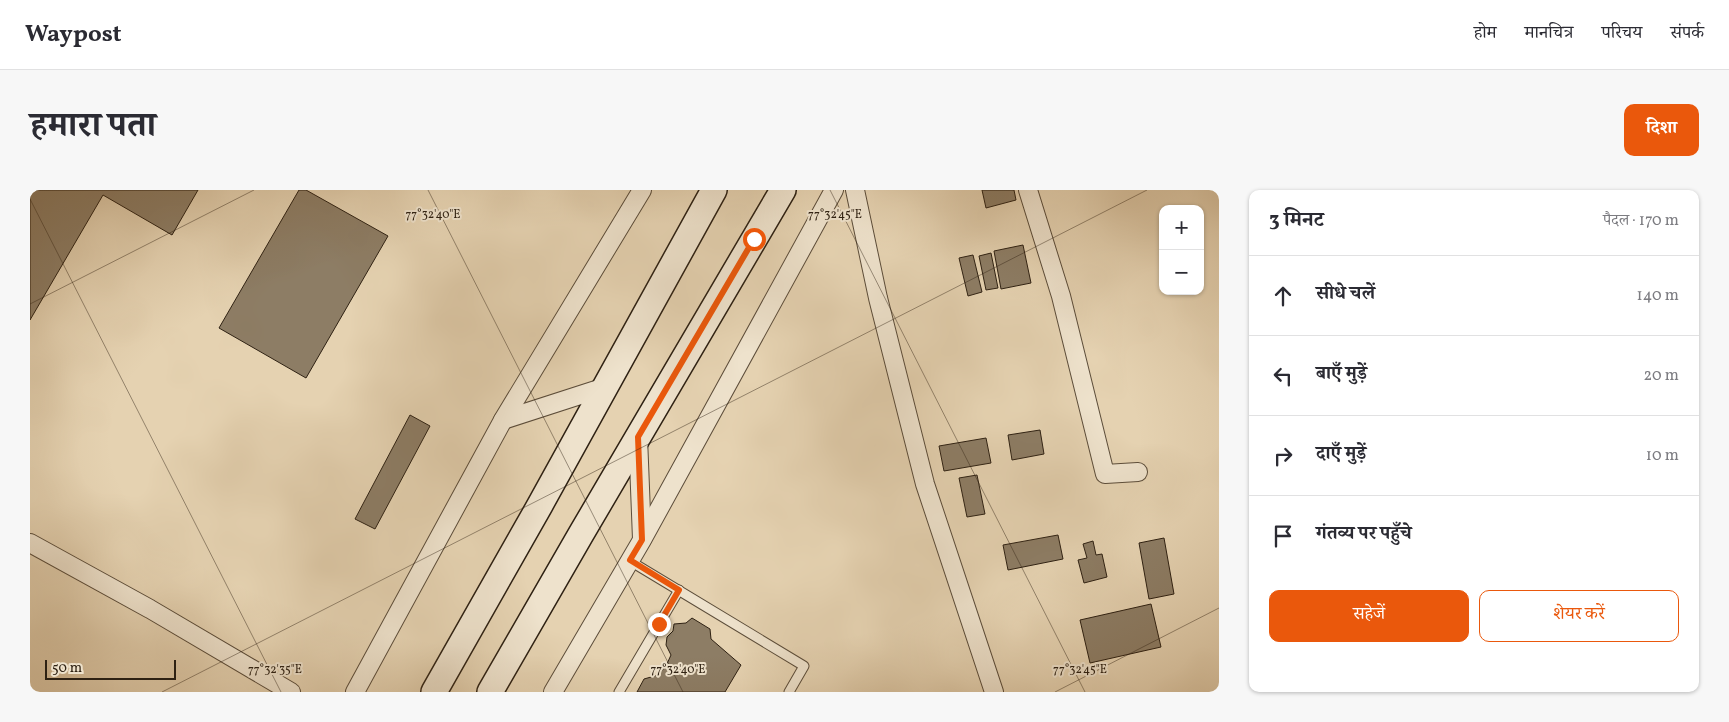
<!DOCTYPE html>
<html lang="hi">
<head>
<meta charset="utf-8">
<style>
  body { margin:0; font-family:Vollkorn,"Noto Serif Devanagari",serif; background:#f7f7f7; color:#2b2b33 }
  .controls { position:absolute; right:15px; top:15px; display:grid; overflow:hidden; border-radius:10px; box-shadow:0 1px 4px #0004 }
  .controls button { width:45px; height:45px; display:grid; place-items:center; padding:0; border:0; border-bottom:1px solid #e1e1e2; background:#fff; color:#2b2b33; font:25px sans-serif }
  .scale { position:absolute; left:15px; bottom:12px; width:131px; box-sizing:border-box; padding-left:5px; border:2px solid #2e2113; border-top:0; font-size:14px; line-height:18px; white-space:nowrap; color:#2e2113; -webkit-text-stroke:4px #eee2cc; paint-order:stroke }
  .stop { position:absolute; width:15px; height:15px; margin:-11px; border:4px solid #ea580c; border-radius:50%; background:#fff }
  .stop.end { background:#ea580c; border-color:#fff; box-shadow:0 1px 5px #0008 }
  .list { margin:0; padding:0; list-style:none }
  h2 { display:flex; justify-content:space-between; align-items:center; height:65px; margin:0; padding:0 20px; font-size:21px }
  h2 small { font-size:16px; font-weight:400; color:#7c7c81 }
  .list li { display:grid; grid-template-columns:32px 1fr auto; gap:15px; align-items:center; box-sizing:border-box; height:80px; padding:0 20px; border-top:1px solid #e1e1e2 }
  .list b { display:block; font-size:19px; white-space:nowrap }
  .list em { font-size:16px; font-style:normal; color:#7c7c81 }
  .actions { display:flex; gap:10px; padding:15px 20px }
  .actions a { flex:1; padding:11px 0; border:1px solid #ea580c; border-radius:10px; text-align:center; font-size:18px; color:#ea580c }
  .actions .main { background:#ea580c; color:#fff }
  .icon { flex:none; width:28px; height:28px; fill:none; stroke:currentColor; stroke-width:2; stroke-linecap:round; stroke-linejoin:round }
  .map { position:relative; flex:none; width:1189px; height:502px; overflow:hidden; border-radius:10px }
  header { display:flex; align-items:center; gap:30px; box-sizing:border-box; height:70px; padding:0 25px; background:#fff; border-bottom:1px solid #e1e1e2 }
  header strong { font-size:24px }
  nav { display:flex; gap:28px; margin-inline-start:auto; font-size:18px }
  .intro { display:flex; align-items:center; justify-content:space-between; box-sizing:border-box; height:120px; padding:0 30px }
  h1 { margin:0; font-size:35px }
  .button { padding:12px 22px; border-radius:10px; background:#ea580c; color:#fff; font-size:18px; font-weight:700 }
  main { display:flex; gap:30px; padding:0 30px }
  aside { flex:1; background:#fff; border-radius:10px; box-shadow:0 1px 4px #0004 }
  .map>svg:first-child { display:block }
  .building { fill:#8d7d65; stroke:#2e2113 }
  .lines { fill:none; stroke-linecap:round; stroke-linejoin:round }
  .lane-casing { stroke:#5c4d3a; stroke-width:11 }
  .street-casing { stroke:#5c4d3a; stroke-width:20 }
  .secondary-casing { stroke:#2e2113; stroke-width:28 }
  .lane { stroke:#eee2cc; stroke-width:9 }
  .street { stroke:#eee2cc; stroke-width:18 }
  .secondary { stroke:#eee2cc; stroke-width:25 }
  .route { stroke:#ea580c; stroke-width:6 }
  .ticks { fill:none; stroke:#2e2113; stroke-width:1; stroke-opacity:0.45 }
  .ticks-label { font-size:12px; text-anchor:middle; fill:#2e2113; stroke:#eee2cc; stroke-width:4; stroke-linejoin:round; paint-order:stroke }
</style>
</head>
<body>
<header>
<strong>Waypost</strong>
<nav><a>होम</a><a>मानचित्र</a><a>परिचय</a><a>संपर्क</a></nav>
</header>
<div class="intro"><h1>हमारा पता</h1><a class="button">दिशा</a></div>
<main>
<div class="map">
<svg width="1189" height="502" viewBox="0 0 1189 502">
  <rect width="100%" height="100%" fill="#e5d2b1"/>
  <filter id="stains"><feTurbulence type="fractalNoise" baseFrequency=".004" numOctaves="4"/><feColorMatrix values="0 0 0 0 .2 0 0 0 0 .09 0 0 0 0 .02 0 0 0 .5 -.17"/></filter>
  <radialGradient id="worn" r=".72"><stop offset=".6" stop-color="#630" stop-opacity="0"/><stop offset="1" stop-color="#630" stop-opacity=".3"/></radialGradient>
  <!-- building -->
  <g class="building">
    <path d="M0 0H168L142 45 73 5 0 130Z"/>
    <path d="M269 0H276L358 46 276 188 189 138Z"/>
    <path d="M952 0H984L986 10 956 18Z"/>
    <path d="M993 55 1001 93 971 99 964 61Z"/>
    <path d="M961 63 968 98 956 100 949 66Z"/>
    <path d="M943 65 952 102 938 106 929 68Z"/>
    <path d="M380 225 400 236 345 339 325 329Z"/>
    <path d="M1010 240 1014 264 982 270 978 245Z"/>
    <path d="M956 248 961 273 914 281 909 256Z"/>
    <path d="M947 285 955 324 937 327 929 288Z"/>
    <path d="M1028 345 1033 369 978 380 973 355Z"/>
    <path d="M1134 348 1144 404 1119 409 1109 353Z"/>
    <path d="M1063 351 1066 365 1072 364 1077 387 1054 393 1048 370 1057 368 1053 354Z"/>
    <path d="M1121 414 1131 457 1060 473 1050 430Z"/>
    <path d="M662 428 680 439 681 449 711 475 695 502H607L614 489 628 485 636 476 641 465 636 455 637 447 643 441 644 434 656 433Z"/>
  </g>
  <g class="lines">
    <defs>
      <g id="lane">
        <path d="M600 371 774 476 759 502"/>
        <path d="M589 502 649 400"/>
      </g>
      <g id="street">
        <path d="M825 0 848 108 895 294 964 502"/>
        <path d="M998 0 1031 106 1075 284 1108 282"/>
        <path d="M473 230 575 197"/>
        <path d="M608 247 612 349"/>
        <path d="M0 353 120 419 261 502"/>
        <path d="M325 502 473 230 612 0"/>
        <path d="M523 502 612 350 804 0"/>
      </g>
      <g id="secondary">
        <path d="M404 502 510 315 684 0"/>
        <path d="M460 502 551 344 753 0"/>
      </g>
    </defs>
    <!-- lane casing -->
    <use href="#lane" class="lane-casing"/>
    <!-- street casing -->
    <use href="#street" class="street-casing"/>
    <!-- secondary casing -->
    <use href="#secondary" class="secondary-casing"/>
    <!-- lane -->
    <use href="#lane" class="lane"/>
    <!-- street -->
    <use href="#street" class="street"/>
    <!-- secondary -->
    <use href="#secondary" class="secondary"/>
  </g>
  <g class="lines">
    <!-- route -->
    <path class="route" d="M629 434 649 400 600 370 612 350 608 247 724 49"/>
  </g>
  <!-- ticks -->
  <path class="ticks" d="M398 0 653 502M800 0 1055 502M0 9 251 502M0 114 224 0M132 502 1117 0M1025 502 1189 418"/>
  <g class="ticks-label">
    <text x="403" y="28">77°32'40"E</text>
    <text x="805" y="28">77°32'45"E</text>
    <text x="245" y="483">77°32'35"E</text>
    <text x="648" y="483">77°32'40"E</text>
    <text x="1050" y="483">77°32'45"E</text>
  </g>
  <rect width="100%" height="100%" filter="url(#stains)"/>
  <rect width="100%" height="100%" fill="url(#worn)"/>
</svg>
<div class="controls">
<button>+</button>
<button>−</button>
</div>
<div class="scale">50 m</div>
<div class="stop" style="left:724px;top:49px"></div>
<div class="stop end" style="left:629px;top:434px"></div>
</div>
<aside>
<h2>3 मिनट<small>पैदल · 170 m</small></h2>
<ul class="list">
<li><svg class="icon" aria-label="ahead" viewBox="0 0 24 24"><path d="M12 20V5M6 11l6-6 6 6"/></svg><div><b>सीधे चलें</b></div><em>140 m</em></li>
<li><svg class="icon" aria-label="left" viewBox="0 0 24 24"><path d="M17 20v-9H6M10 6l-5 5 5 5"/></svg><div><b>बाएँ मुड़ें</b></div><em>20 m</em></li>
<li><svg class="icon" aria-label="right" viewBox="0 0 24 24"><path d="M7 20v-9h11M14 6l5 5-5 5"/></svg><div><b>दाएँ मुड़ें</b></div><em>10 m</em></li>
<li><svg class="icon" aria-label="arrive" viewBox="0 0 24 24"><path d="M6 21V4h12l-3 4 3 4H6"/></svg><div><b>गंतव्य पर पहुँचे</b></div></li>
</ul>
<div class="actions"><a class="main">सहेजें</a><a>शेयर करें</a></div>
</aside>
</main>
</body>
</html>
